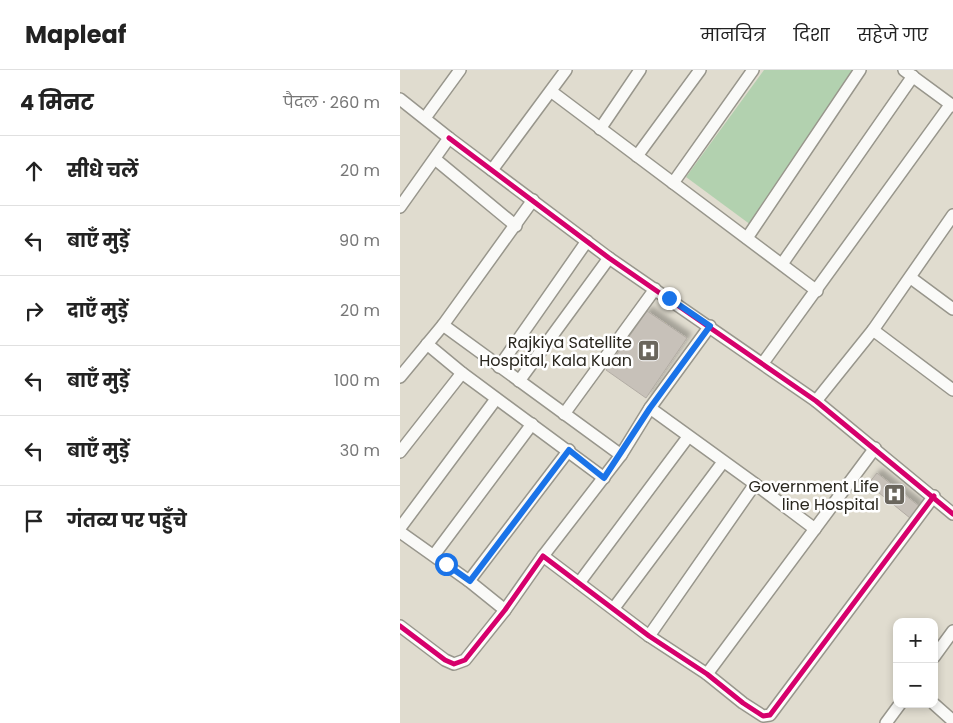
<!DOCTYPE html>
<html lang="hi">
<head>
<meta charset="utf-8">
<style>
  body { margin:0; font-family:Poppins,"Noto Sans Devanagari",sans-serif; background:#f6f6f6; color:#222 }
  .controls { position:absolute; right:15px; bottom:15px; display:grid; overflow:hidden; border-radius:10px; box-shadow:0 2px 8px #0003 }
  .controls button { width:45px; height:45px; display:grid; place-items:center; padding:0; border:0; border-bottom:1px solid #e0e0e0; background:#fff; color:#222; font:25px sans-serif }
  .stop { position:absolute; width:15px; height:15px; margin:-11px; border:4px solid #1a73e8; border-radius:50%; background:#fff }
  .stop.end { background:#1a73e8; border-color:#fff; box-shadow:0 1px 5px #0008 }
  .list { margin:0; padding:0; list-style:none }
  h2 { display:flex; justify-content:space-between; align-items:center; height:65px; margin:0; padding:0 20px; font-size:21px }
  h2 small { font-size:16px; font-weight:400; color:#767676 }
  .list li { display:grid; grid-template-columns:32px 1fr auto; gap:15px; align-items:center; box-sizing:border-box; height:70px; padding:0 20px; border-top:1px solid #e0e0e0 }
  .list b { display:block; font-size:19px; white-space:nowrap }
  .list em { font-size:16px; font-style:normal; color:#767676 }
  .icon { flex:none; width:28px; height:28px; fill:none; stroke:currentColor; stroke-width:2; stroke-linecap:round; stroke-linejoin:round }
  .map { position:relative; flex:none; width:553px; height:653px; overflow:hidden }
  header { display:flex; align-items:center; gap:30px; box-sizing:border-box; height:70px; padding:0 25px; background:#fff; border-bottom:1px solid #e0e0e0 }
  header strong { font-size:24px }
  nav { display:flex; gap:28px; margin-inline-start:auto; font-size:18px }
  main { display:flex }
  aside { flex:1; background:#fff }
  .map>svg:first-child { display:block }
  .green { fill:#b2d1af }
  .building { fill:#c7c1b9; stroke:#b2aca4; filter:url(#shadow) }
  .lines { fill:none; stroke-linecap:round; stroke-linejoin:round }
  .minor-casing { stroke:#98968c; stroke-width:14 }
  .minor { stroke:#fafaf8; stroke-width:11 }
  .cycleway-casing { stroke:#fff; stroke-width:8 }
  .cycleway { stroke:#d6006c; stroke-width:5 }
  .route { stroke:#1a73e8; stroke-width:6 }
  .labels { text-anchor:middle; stroke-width:5; stroke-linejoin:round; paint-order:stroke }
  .poi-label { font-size:16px; fill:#2a271f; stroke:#fff; text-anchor:end }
</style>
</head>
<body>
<header>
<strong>Mapleaf</strong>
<nav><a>मानचित्र</a><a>दिशा</a><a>सहेजे गए</a></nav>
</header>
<main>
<aside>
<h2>4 मिनट<small>पैदल · 260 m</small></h2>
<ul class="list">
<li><svg class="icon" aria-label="ahead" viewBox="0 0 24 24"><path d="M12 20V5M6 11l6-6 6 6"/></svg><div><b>सीधे चलें</b></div><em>20 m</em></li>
<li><svg class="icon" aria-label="left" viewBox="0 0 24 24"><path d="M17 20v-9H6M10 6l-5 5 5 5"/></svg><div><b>बाएँ मुड़ें</b></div><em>90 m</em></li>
<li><svg class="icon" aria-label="right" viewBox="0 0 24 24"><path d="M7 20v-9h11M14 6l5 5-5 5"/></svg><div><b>दाएँ मुड़ें</b></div><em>20 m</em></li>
<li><svg class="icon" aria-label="left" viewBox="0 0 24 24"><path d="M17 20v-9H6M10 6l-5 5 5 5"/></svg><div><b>बाएँ मुड़ें</b></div><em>100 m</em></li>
<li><svg class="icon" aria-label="left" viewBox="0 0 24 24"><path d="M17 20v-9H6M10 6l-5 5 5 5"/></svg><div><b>बाएँ मुड़ें</b></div><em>30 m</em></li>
<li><svg class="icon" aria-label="arrive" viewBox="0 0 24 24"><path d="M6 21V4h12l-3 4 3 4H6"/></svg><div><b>गंतव्य पर पहुँचे</b></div></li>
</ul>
</aside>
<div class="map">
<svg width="553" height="653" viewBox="0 0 553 653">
  <defs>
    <filter id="shadow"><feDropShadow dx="4.5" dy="-4.5" stdDeviation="2.5" flood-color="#0004"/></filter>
  </defs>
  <rect width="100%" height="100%" fill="#e0dccf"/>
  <!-- green -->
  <path class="green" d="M364 0H464L351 155 286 107Z"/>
  <!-- building -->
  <g class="building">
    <path d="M247 241 287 268 246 328 206 300Z"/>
    <path d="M477 403 519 436 510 448 468 414Z"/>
  </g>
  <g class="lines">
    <defs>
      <g id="minor">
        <path d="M504 0 553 36"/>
        <path d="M152 22 417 221"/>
        <path d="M0 29 49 68 0 137"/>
        <path d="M25 48 60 0"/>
        <path d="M200 59 240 0"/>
        <path d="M49 68 209 188 416 331 553 444"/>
        <path d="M237 86 300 0"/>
        <path d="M35 89 116 156"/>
        <path d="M92 100 166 0"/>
        <path d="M273 113 353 0"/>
        <path d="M347 168 460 0"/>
        <path d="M382 194 513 6"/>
        <path d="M511 208 553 239"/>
        <path d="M43 255 221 385"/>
        <path d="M473 260 553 320"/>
        <path d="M27 274 62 303 204 408"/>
        <path d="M363 293 550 35"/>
        <path d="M99 297 187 171"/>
        <path d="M0 307 43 255 133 130"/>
        <path d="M119 311 209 188"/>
        <path d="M416 331 473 260 553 145"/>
        <path d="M164 344 255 219"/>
        <path d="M0 382 62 303"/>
        <path d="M355 414 415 459"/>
        <path d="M0 458 96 329"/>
        <path d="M0 462 69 511 105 540"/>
        <path d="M34 485 132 354"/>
        <path d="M143 486 221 385 250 338 310 256"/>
        <path d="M69 511 169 380"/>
        <path d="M179 513 288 367"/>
        <path d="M214 538 323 392"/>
        <path d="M0 556 45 590 54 594 65 590 105 540 143 486 249 566 307 604 343 633 363 646 370 645 534 426"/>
        <path d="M249 566 355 414 250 338"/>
        <path d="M534 587 553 561"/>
        <path d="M307 604 475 378"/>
        <path d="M534 634 553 651"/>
        <path d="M486 653 500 634"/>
      </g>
    </defs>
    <!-- minor casing -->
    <use href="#minor" class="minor-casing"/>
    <!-- minor -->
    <use href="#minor" class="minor"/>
    <defs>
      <g id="cycleway">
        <path d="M49 68 209 188 416 331 553 444"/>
        <path d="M0 556 45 590 54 594 65 590 105 540 143 486 249 566 307 604 343 633 363 646 370 645 534 426"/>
      </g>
    </defs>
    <!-- cycleway casing -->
    <use href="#cycleway" class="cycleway-casing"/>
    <!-- cycleway -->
    <use href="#cycleway" class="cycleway"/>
  </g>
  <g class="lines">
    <!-- route -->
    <path class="route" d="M46 494 70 511 169 380 204 408 250 338 310 256 269 228"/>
  </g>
  <!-- icons -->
  <defs>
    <symbol id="hospital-square" viewBox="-11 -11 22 22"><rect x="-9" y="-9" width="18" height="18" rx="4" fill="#6a665d" stroke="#fff"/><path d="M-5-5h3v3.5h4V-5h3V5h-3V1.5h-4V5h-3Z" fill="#fff"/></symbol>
  </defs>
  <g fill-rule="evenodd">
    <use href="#hospital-square" x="236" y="268" width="25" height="25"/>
    <use href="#hospital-square" x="482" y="412" width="25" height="25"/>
  </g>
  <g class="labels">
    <!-- poi labels -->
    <g class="poi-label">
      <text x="232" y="278">Rajkiya Satellite<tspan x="232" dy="18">Hospital, Kala Kuan</tspan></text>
      <text x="479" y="422">Government Life<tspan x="479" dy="18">line Hospital</tspan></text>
    </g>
  </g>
</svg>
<div class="controls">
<button>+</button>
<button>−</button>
</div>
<div class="stop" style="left:46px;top:494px"></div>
<div class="stop end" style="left:269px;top:228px"></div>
</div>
</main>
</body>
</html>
